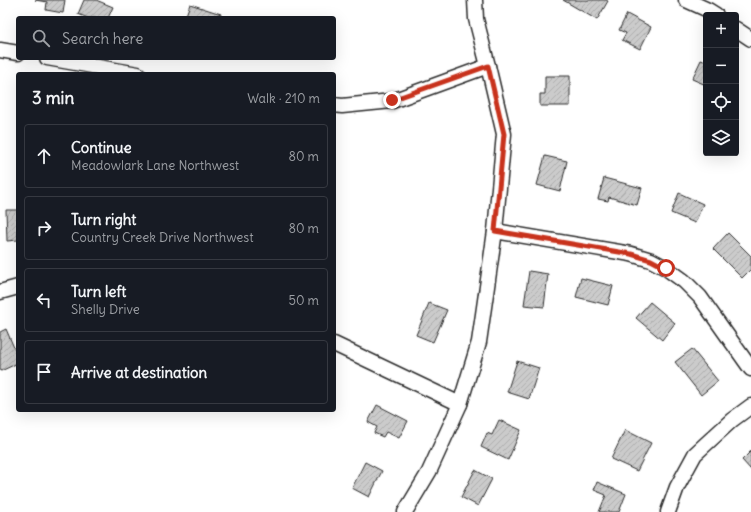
<!DOCTYPE html>
<html lang="en">
<head>
<meta charset="utf-8">
<style>
  body { margin:0; font-family:Delius,sans-serif; background:#242831; color:#f1f3f6 }
  .controls { position:absolute; right:12px; top:12px; display:grid; overflow:hidden; border-radius:4px; box-shadow:0 4px 16px #0002 }
  .controls button { width:36px; height:36px; display:grid; place-items:center; padding:0; border:0; border-bottom:1px solid #363941; background:#171b24; color:#f1f3f6; font:20px sans-serif }
  .stop { position:absolute; width:12px; height:12px; margin:-9px; border:3px solid #c8321e; border-radius:50%; background:#fff }
  .stop.end { background:#c8321e; border-color:#fff; box-shadow:0 1px 4px #0008 }
  .list { margin:0; padding:0; list-style:none }
  h2 { display:flex; justify-content:space-between; align-items:center; height:52px; margin:0; padding:0 16px; font-size:17px }
  h2 small { font-size:13px; font-weight:400; color:#9ea1a6 }
  .list li { display:grid; grid-template-columns:26px 1fr auto; gap:12px; align-items:center; box-sizing:border-box; height:64px; margin:0 8px 8px; padding:0 8px; border:1px solid #363941; border-radius:4px }
  .list b { display:block; font-size:15px; white-space:nowrap }
  .list p { margin:0; font-size:13px; white-space:nowrap; color:#9ea1a6 }
  .list em { font-size:13px; font-style:normal; color:#9ea1a6 }
  .icon { flex:none; width:22px; height:22px; fill:none; stroke:currentColor; stroke-width:2; stroke-linecap:round; stroke-linejoin:round }
  .map { position:relative; flex:none; width:751px; height:512px; overflow:hidden }
  .search { position:absolute; background:#171b24; box-shadow:0 4px 16px #0002; left:16px; top:16px; width:320px; height:44px; display:flex; align-items:center; gap:10px; box-sizing:border-box; padding:0 14px; border-radius:4px; color:#9ea1a6; font-size:15px }
  .panel { position:absolute; background:#171b24; box-shadow:0 4px 16px #0002; left:16px; top:72px; width:320px; height:340px; border-radius:4px }
  .map>svg:first-child { display:block }
  .building { fill:url(#building-hatch); stroke:#2b2b2b }
  .lines { fill:none; stroke-linecap:round; stroke-linejoin:round }
  .street-casing { stroke:#2b2b2b; stroke-width:17 }
  .street { stroke:#fff; stroke-width:14 }
  .route { stroke:#c8321e; stroke-width:5 }
</style>
</head>
<body>
<div class="map">
<svg width="751" height="512" viewBox="0 0 751 512">
  <defs>
    <pattern id="building-hatch" width="6" height="6" patternUnits="userSpaceOnUse"><rect width="6" height="6" fill="#cbcbcb"/><path d="M-1 1l2-2M0 6l6-6M5 7l2-2" fill="none" stroke="#aeaeae"/></pattern>
  </defs>
  <rect width="100%" height="100%" fill="#fff"/>
  <filter id="ink" filterUnits="userSpaceOnUse"><feTurbulence type="fractalNoise" baseFrequency=".025" numOctaves="2"/><feDisplacementMap in="SourceGraphic" scale="8" xChannelSelector="R" yChannelSelector="G"/><feConvolveMatrix kernelMatrix="1 2 1 2 8 2 1 2 1" color-interpolation-filters="sRGB"/></filter>
  <g filter="url(#ink)">
    <!-- building -->
    <g class="building">
      <path d="M35 0H65L63 13 46 10 47 2Z"/>
      <path d="M84 0H96L113 7 108 18H88L78 14Z"/>
      <path d="M563 0H606L608 1 597 20Z"/>
      <path d="M190 4 221 14 220 18H185Z"/>
      <path d="M627 14 651 27 640 49 622 40 626 33 619 30Z"/>
      <path d="M701 60 706 62V85L692 79Z"/>
      <path d="M545 76H570V106H540V94H545Z"/>
      <path d="M545 156 567 161 560 191 537 185Z"/>
      <path d="M604 178 642 188 637 205 609 197 608 201 598 199Z"/>
      <path d="M679 193 703 204 695 223 671 213Z"/>
      <path d="M6 210H18V240L7 241Z"/>
      <path d="M728 233 751 256V269L742 278 713 249Z"/>
      <path d="M529 271 548 274 544 307 524 305Z"/>
      <path d="M581 278 613 286 608 305 576 297Z"/>
      <path d="M650 302 675 323 662 340 636 318Z"/>
      <path d="M429 303 447 310 433 342 416 335Z"/>
      <path d="M6 329 18 357V363L1 371 0 369V332Z"/>
      <path d="M692 349 718 381 701 395 675 362Z"/>
      <path d="M517 361 539 368 529 399 507 392Z"/>
      <path d="M377 405 408 421 399 438 386 432 383 437 374 433 377 427 368 422Z"/>
      <path d="M499 420 521 430 508 460 481 447 487 433 492 435Z"/>
      <path d="M625 430 651 443 637 471 611 459Z"/>
      <path d="M751 451V470L742 460Z"/>
      <path d="M365 462 382 471 369 497 352 488Z"/>
      <path d="M475 470 492 479 478 506 461 497Z"/>
      <path d="M597 482 626 494 619 512H599L606 495 594 490Z"/>
    </g>
    <g class="lines">
      <defs>
        <g id="street">
          <path d="M686 0 708 10 716 15"/>
          <path d="M736 29 751 39"/>
          <path d="M0 50 18 53"/>
          <path d="M47 58 138 74"/>
          <path d="M334 105 342 106 392 101 488 66"/>
          <path d="M495 231 631 254 651 260 666 268 684 281 700 297 751 369"/>
          <path d="M0 292 18 287"/>
          <path d="M334 344 460 404"/>
          <path d="M405 512 429 472 460 404 479 342 495 231 504 134 488 66 476 19 475 0"/>
          <path d="M668 512 677 487 695 454 732 420 751 406"/>
        </g>
      </defs>
      <!-- street casing -->
      <use href="#street" class="street-casing"/>
      <!-- street -->
      <use href="#street" class="street"/>
    </g>
  </g>
  <g class="lines" filter="url(#ink)">
    <!-- route -->
    <path class="route" d="M392 100 488 66 504 134 495 231 631 254 651 260 666 268"/>
  </g>
</svg>
<div class="controls">
<button>+</button>
<button>−</button>
<button><svg class="icon" aria-label="locate" viewBox="0 0 24 24"><circle cx="12" cy="12" r="6"/><path d="M12 2v4M12 18v4M2 12h4M18 12h4"/></svg></button>
<button><svg class="icon" aria-label="layers" viewBox="0 0 24 24"><path d="M12 4l9 5-9 5-9-5zM3 14l9 5 9-5"/></svg></button>
</div>
<div class="stop" style="left:666px;top:268px"></div>
<div class="stop end" style="left:392px;top:100px"></div>
<div class="search"><svg class="icon" aria-label="search" viewBox="0 0 24 24"><circle cx="10" cy="10" r="6"/><path d="M15 15l6 6"/></svg>Search here</div>
<section class="panel">
<h2>3 min<small>Walk · 210 m</small></h2>
<ul class="list">
<li><svg class="icon" aria-label="ahead" viewBox="0 0 24 24"><path d="M12 20V5M6 11l6-6 6 6"/></svg><div><b>Continue</b><p>Meadowlark Lane Northwest</p></div><em>80 m</em></li>
<li><svg class="icon" aria-label="right" viewBox="0 0 24 24"><path d="M7 20v-9h11M14 6l5 5-5 5"/></svg><div><b>Turn right</b><p>Country Creek Drive Northwest</p></div><em>80 m</em></li>
<li><svg class="icon" aria-label="left" viewBox="0 0 24 24"><path d="M17 20v-9H6M10 6l-5 5 5 5"/></svg><div><b>Turn left</b><p>Shelly Drive</p></div><em>50 m</em></li>
<li><svg class="icon" aria-label="arrive" viewBox="0 0 24 24"><path d="M6 21V4h12l-3 4 3 4H6"/></svg><div><b>Arrive at destination</b></div></li>
</ul>
</section>
</div>
</body>
</html>
